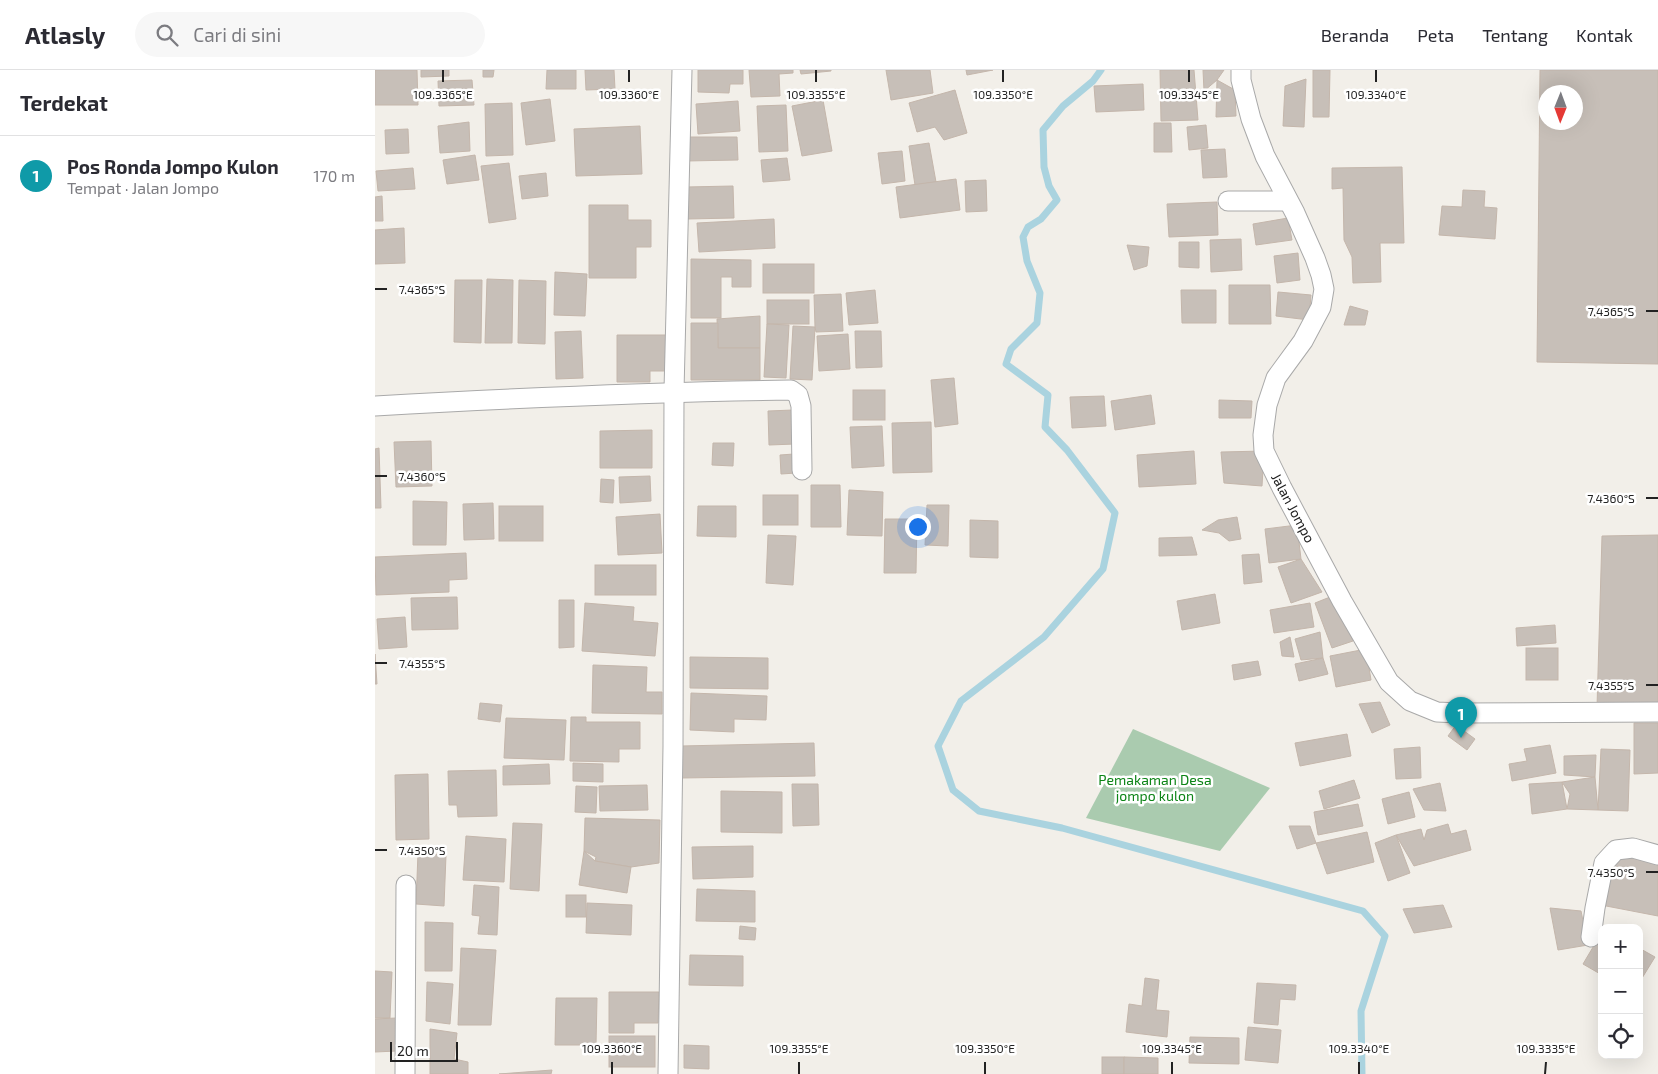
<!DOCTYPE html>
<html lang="id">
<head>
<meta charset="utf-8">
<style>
  body { margin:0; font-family:"Exo 2",sans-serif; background:#f7f7f7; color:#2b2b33 }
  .controls { position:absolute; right:15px; bottom:15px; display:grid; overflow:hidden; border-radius:10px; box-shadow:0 5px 20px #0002 }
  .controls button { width:45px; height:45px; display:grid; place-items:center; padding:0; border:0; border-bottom:1px solid #e1e1e2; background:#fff; color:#2b2b33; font:25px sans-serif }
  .compass { position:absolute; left:1163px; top:15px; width:45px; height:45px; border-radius:50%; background:#fff; box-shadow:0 5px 20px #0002; rotate:181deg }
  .scale { position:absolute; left:15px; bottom:12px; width:68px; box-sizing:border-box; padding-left:5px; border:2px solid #222; border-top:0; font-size:14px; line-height:18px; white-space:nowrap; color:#222; -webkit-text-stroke:4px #fff; paint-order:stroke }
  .you { position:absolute; left:542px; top:456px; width:18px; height:18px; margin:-12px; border:4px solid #fff; border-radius:50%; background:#1a73e8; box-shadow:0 0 0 8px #1a73e833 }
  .badge { display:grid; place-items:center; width:32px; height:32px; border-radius:50%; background:#d40000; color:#fff; font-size:16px; font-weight:700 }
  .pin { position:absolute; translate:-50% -41px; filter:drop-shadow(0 1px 2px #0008) }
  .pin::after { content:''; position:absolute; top:26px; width:18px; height:15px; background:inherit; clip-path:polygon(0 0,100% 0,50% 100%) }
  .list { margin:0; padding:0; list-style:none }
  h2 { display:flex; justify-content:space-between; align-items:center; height:65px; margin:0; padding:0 20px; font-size:21px }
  h2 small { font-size:16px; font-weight:400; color:#7c7c81 }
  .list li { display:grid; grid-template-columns:32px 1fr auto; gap:15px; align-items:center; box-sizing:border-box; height:80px; padding:0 20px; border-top:1px solid #e1e1e2 }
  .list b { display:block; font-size:19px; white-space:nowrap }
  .list p { margin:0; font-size:16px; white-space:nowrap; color:#7c7c81 }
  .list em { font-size:16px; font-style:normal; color:#7c7c81 }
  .icon { flex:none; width:28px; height:28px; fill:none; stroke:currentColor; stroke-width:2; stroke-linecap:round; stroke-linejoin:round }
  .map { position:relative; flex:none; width:1283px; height:1004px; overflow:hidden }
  header { display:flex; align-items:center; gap:30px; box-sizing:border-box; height:70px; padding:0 25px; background:#fff; border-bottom:1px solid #e1e1e2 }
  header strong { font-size:24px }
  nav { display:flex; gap:28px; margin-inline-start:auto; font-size:18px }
  .search { width:350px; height:45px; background:#f7f7f7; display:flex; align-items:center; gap:12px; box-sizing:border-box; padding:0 18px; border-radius:28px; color:#7c7c81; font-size:19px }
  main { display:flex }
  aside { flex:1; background:#fff }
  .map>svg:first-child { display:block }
  .cemetery { fill:#aacbaf }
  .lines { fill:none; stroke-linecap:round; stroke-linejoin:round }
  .stream { stroke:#aad3df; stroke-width:7 }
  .building { fill:#c7bfb8; stroke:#c4b6ab; fill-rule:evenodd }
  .minor-casing { stroke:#a9a9a9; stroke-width:21 }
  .minor { stroke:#fff; stroke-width:19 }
  .ticks { fill:none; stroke:#222; stroke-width:2 }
  .labels { text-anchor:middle; stroke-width:5; stroke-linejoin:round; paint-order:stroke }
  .street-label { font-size:14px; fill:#222; stroke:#fff }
  .park-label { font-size:14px; fill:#0c8416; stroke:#fff }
  .ticks-label { font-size:12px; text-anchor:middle; fill:#222; stroke:#fff; stroke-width:5; stroke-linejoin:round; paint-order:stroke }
</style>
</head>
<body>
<header>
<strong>Atlasly</strong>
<div class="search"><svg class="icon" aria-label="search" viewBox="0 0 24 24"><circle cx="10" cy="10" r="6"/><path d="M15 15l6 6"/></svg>Cari di sini</div>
<nav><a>Beranda</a><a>Peta</a><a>Tentang</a><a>Kontak</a></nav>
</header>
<main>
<aside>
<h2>Terdekat<small></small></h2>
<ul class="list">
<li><span class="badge" style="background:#0f9aa8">1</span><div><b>Pos Ronda Jompo Kulon</b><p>Tempat · Jalan Jompo</p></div><em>170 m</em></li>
</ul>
</aside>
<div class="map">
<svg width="1283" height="1004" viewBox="0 0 1283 1004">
  <rect width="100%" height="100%" fill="#f2efe9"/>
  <!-- cemetery -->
  <path class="cemetery" d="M758 659 895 718 845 781 711 748Z"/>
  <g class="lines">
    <!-- stream -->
    <path class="stream" d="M726 0 718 11 688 36 668 60 669 97 674 116 682 130 666 149 653 157 648 167 652 191 665 223 662 253 636 279 631 294 673 325 670 357 692 380 740 443 728 499 669 567 586 631 563 676 578 720 604 741 687 758 988 841 1010 866 986 941 987 1004"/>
  </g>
  <!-- building -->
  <g class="building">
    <path d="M0 0H42L43 35H0Z"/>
    <path d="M46 0H74V6L46 7Z"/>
    <path d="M108 0H119L118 7H108Z"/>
    <path d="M172 0H201V19H171Z"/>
    <path d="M210 0H239L240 19 211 20Z"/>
    <path d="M323 0H368V14H355L354 23 323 22Z"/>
    <path d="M374 0H418V3L404 4 405 26 376 27Z"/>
    <path d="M425 0H456V1L426 4Z"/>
    <path d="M511 0H555L558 23 516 30Z"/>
    <path d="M591 0H618L592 5Z"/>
    <path d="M785 0H819L823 50 786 51Z"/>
    <path d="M828 0H849L842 10 829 21Z"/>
    <path d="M938 0H955L954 47H938Z"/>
    <path d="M1165 0H1283V294L1162 292ZM1170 22H1200V52H1170Z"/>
    <path d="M931 9 929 57 908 56 910 16Z"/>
    <path d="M97 10 99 35 64 36 63 11Z"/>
    <path d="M842 10 860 20 861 46 841 47Z"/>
    <path d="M768 14 769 40 721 42 719 16Z"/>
    <path d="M580 20 592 63 569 70 560 57 542 62 534 33Z"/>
    <path d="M175 29 180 71 151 75 146 33Z"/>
    <path d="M448 30 457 81 427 86 417 36Z"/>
    <path d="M363 31 365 61 323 64 321 34Z"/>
    <path d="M137 33 138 85 111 86 110 34Z"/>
    <path d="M411 35 413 81 384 82 382 36Z"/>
    <path d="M94 52 95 81 65 83 63 56Z"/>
    <path d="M779 53H796L797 82H779Z"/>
    <path d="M831 55 833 78 814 80 812 57Z"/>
    <path d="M265 56 267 104 201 106 199 59Z"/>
    <path d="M33 59 34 83 11 84 10 60Z"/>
    <path d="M311 67H362L363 90 311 91Z"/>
    <path d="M554 73 561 112 540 115 534 76Z"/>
    <path d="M850 79 852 107 828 108 826 80Z"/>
    <path d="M527 81 530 111 507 114 503 83Z"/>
    <path d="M100 85 104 110 72 114 68 90Z"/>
    <path d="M412 88 415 110 388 112 386 90Z"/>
    <path d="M134 93 141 149 114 153 106 96Z"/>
    <path d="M1027 97 1029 173H1005L1006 212 978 213 977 187 969 170 968 118 957 119V98Z"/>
    <path d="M38 98 40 119 3 121 1 101Z"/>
    <path d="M171 103 173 126 147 129 144 106Z"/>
    <path d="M581 109 585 140 525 148 521 117Z"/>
    <path d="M611 110 612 141 591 142 590 111Z"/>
    <path d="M358 116 359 148 312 149 311 117Z"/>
    <path d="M1088 120 1110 121 1109 137 1122 138 1120 169 1064 165 1067 136 1087 137Z"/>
    <path d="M7 126 8 151H0V127Z"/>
    <path d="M842 132 843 165 794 167 792 134Z"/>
    <path d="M214 135H253V150H276V177H261V208H214Z"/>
    <path d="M913 148 917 170 881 175 878 154Z"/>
    <path d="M399 149 400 178 324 182 322 153Z"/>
    <path d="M29 158 30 193 0 194V160Z"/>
    <path d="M866 169 867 200 836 202 835 170Z"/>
    <path d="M804 172H824V198L804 197Z"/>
    <path d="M752 175 774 177 772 196 759 200Z"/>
    <path d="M923 183 925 210 902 213 899 186Z"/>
    <path d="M316 189 376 190V217H357V207H346V248H316Z"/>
    <rect x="388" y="194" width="51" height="29"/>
    <path d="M180 202 212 204 210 246 179 245Z"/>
    <path d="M112 209 138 210 137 273H110Z"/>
    <path d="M80 210H107L106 273 79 272Z"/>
    <path d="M144 210 171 211 170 274 143 273Z"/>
    <path d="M854 215H895L896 254H854Z"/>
    <path d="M500 220 503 253 474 255 471 223Z"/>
    <path d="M806 220H841V253H807Z"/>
    <path d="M903 222 936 225 934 250 901 246Z"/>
    <path d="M466 224 468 261 441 262 440 257 439 225Z"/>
    <rect x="392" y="230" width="42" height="24"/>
    <path d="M975 236 993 241 990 255H969Z"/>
    <path d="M385 246V278H343L342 249Z"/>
    <path d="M316 253H343V278H385V310H316Z"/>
    <path d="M392 254 414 255 411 308 389 307Z"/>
    <path d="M418 256 440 257 437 310 415 309Z"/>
    <path d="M206 261 208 308 181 309 180 262Z"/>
    <path d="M480 261H506L507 297 481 298Z"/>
    <path d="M473 264 475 299 444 301 442 266Z"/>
    <path d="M242 265H292L291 301H275V312H242Z"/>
    <path d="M579 308 583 354 560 357 556 310Z"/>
    <rect x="478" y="320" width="32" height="30"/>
    <path d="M776 325 780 354 740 360 736 331Z"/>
    <path d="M729 326 731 356 697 358 695 327Z"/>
    <path d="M844 330 877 331 876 348H844Z"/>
    <path d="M418 340 420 374 394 375 393 341Z"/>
    <path d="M556 352 557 402 518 403 517 353Z"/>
    <path d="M507 356 509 396 477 398 475 357Z"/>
    <path d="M277 360V398H225V361Z"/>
    <path d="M56 371 57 416 21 417 19 372Z"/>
    <path d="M338 373H359L358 396 337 395Z"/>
    <path d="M4 378 6 438H0V379Z"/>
    <path d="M819 381 821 414 764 417 762 385Z"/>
    <path d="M889 381 887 416 849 413 846 382Z"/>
    <path d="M419 384 421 403 406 404 405 385Z"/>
    <path d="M275 406 276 431 245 433 244 407Z"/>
    <path d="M226 409 239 410 238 433 225 432Z"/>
    <path d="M436 415H465L466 457H436Z"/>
    <path d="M474 420 508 422 507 466 472 465Z"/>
    <rect x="388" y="425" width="35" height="30"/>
    <path d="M38 431 72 432 71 475H38Z"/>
    <path d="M118 433 119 469 89 470 88 434Z"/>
    <path d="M552 435H574L573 476 550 475Z"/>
    <rect x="124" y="436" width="44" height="35"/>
    <path d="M323 436H361V467L322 466Z"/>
    <path d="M285 444 287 483 243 485 241 447Z"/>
    <path d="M862 447 866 469 854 471 844 463 827 460 843 450Z"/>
    <path d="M510 449H542L541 503H509Z"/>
    <path d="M595 450 623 451V488L595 487Z"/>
    <path d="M922 455 926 489 894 493 890 459Z"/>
    <path d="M393 465 421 466 418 515 391 513Z"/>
    <path d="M1283 465V636L1222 637 1227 466Z"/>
    <path d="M817 467 822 485 784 486V468Z"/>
    <path d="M91 483 92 509 74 510V522L1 525 0 487Z"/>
    <path d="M884 484 887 512 869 514 867 485Z"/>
    <path d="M926 489 947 522 916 533 903 497Z"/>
    <rect x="220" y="495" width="61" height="30"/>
    <path d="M840 524 845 553 807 560 802 531Z"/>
    <path d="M960 525 978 571 957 578 940 533Z"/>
    <path d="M82 527 83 559 37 560 36 528Z"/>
    <path d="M184 530H199V577L184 578Z"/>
    <path d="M210 533 259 537 258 551 283 553 280 586 207 581Z"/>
    <path d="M935 533 939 557 899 563 895 540Z"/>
    <path d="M30 547 32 577 4 579 2 549Z"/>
    <path d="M1180 555 1181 573 1142 576 1141 558Z"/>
    <path d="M945 562 948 588 926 590 920 569Z"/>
    <path d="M915 567 919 587 907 586 905 572Z"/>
    <rect x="1151" y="578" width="32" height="32"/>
    <path d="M991 579 996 610 961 617 955 586Z"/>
    <path d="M0 584 2 614H0Z"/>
    <path d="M315 587 393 588V619L315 618Z"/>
    <path d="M948 588 953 604 924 611 920 594Z"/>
    <path d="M883 591 886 605 859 610 857 595Z"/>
    <path d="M218 595 272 597 271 622H287V644L217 643Z"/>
    <path d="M316 623 392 626 391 650 359 649V662L315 660Z"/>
    <path d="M1005 632 1015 655 997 663 984 634Z"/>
    <path d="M105 633 127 635 125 652 103 649Z"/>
    <path d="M196 647H211V652H265V679H244V692L195 691Z"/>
    <path d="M131 648 191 650 189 690 129 688Z"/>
    <path d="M1259 653H1283V703L1259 704Z"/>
    <path d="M1081 655 1100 669 1092 680 1073 666Z"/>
    <path d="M972 664 976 686 925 696 920 673Z"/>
    <path d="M439 673 440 706 306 708V676Z"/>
    <path d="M1175 675 1181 703 1137 711 1134 694 1152 691 1149 679Z"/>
    <path d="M1045 677 1046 708 1021 709 1019 679Z"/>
    <path d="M1226 679 1255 680 1253 741 1223 740Z"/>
    <path d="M1221 685 1220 707 1189 705V686Z"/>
    <path d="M198 693 228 694V712L198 711Z"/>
    <path d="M174 694 175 714 128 715V696Z"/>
    <path d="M121 700 122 746 83 747 82 735H74L73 701Z"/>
    <path d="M53 704 54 769 21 770 20 705Z"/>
    <path d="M1220 707 1223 740 1192 739 1195 724 1187 712Z"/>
    <path d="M979 710 985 728 949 739 944 721Z"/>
    <path d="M1187 712 1192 739 1157 744 1154 714Z"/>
    <path d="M1065 713 1071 741 1049 740 1038 719Z"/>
    <path d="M417 714H443L444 755 418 756Z"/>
    <path d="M272 715 273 740 225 741 224 716Z"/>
    <path d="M201 716 222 717 221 743 200 742Z"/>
    <path d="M346 721 407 722V763L346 762Z"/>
    <path d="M1034 722 1040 747 1013 754 1007 729Z"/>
    <path d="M983 734 988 756 943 765 939 742Z"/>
    <path d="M210 748 285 750 284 793 256 797 220 791 221 787 209 781Z"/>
    <path d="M138 753 167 754 164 821 135 819Z"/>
    <path d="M1073 754 1076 764 1091 760 1096 780 1039 796 1021 765 1046 759 1049 770 1052 760Z"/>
    <path d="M914 756H935L941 773 922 779Z"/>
    <path d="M992 762 999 792 952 804 941 773Z"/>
    <path d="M1021 765 1035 803 1013 811 1000 773Z"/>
    <path d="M91 766 131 769 129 812 88 810Z"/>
    <path d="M378 776V807L318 809 317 777Z"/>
    <path d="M209 781 220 791 256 797 252 823 204 815Z"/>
    <path d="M43 783 71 785 69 836 41 834Z"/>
    <path d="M1254 784 1283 791V846L1226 835 1234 796Z"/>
    <path d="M99 815 124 817 122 865 103 864 105 846 97 845Z"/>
    <path d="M322 819 380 821V852L321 851Z"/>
    <rect x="191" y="825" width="20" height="22"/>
    <path d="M212 833 257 835 256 865 211 863Z"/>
    <path d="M1068 835 1077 857 1039 863 1028 839Z"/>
    <path d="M1175 838 1206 841 1213 875 1183 880Z"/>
    <path d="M50 852 78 853 77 901H50Z"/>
    <path d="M365 856 381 858 380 870 364 869Z"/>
    <path d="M1227 862V905L1208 894Z"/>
    <path d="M86 878 121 880 116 955H83Z"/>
    <path d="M1264 878 1280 887 1264 913Z"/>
    <path d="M315 885 368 886V916L314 915Z"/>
    <path d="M0 901 17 902 15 948H0Z"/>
    <path d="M770 908 784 910 781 940 794 941 792 967 751 962 754 934 767 936Z"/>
    <path d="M52 912 78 914 75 954 51 951Z"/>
    <path d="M882 913 921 915 920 930 905 929 903 955 879 953Z"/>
    <path d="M234 922H284L283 953H259V963H234Z"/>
    <path d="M181 928H222L221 975H180Z"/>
    <path d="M21 948 22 981 0 982V949Z"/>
    <path d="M873 957 906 960 903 993 870 990Z"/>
    <path d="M55 959 82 963 79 989 93 992V1004H55Z"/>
    <rect x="234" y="966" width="46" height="31"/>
    <path d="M815 967 864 968V994L814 993Z"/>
    <path d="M309 975 334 976V999L309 998Z"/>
    <rect x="727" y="987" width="22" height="17"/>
    <path d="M749 987 783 988V1004H749Z"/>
    <path d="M177 1000 176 1004H124Z"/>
  </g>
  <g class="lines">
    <defs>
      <g id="minor">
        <path d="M866 0V10L876 49 890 86 920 143 940 188 946 205 949 219 946 237 928 271 901 308 892 335 888 365 889 381 907 418 967 531 1014 612 1035 631 1062 642 1084 643 1283 642"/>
        <path d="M853 131H913"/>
        <path d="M0 336C139 328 277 322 416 320L423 325 426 336 427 400"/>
        <path d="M1216 867 1220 838 1229 793 1241 780 1258 778 1283 785"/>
        <path d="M30 1004 31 815"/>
        <path d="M293 1004 298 676 299 321 307 0"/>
      </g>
    </defs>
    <!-- minor casing -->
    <use href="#minor" class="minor-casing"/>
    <!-- minor -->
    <use href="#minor" class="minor"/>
  </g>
  <!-- ticks -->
  <path class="ticks" d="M68 12V0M254 12V0M441 12V0M628 12V0M814 12V0M1001 12V0M0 219H12M1271 241H1283M0 406H12M1271 428H1283M0 593H12M1271 615H1283M0 780H12M1271 802H1283M237 1004V992M424 1004V992M610 1004V992M797 1004V992M984 1004V992M1170 1004 1171 992"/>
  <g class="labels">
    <!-- street labels -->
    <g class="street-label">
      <text transform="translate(918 438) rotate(62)" y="5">Jalan Jompo</text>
    </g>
    <!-- park labels -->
    <g class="park-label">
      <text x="780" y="715">Pemakaman Desa<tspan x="780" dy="16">jompo kulon</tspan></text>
    </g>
  </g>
  <g class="ticks-label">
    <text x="68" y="29">109.3365°E</text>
    <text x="254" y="29">109.3360°E</text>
    <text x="441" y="29">109.3355°E</text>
    <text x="628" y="29">109.3350°E</text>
    <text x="814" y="29">109.3345°E</text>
    <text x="1001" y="29">109.3340°E</text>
    <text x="47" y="224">7.4365°S</text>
    <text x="1236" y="246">7.4365°S</text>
    <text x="47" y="411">7.4360°S</text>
    <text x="1236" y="433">7.4360°S</text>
    <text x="47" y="598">7.4355°S</text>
    <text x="1236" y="620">7.4355°S</text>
    <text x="47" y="785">7.4350°S</text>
    <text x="1236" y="807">7.4350°S</text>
    <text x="237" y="983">109.3360°E</text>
    <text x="424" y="983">109.3355°E</text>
    <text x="610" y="983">109.3350°E</text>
    <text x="797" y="983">109.3345°E</text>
    <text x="984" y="983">109.3340°E</text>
    <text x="1171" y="983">109.3335°E</text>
  </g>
</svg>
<div class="controls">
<button>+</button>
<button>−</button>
<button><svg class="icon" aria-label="locate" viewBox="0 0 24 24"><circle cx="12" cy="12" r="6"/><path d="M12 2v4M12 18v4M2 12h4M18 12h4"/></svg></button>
</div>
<svg class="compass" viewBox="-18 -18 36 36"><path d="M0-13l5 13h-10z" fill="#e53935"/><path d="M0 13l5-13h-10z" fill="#7c7c81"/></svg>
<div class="scale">20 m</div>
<div class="you"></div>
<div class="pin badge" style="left:1086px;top:668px;background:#0f9aa8">1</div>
</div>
</main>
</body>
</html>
